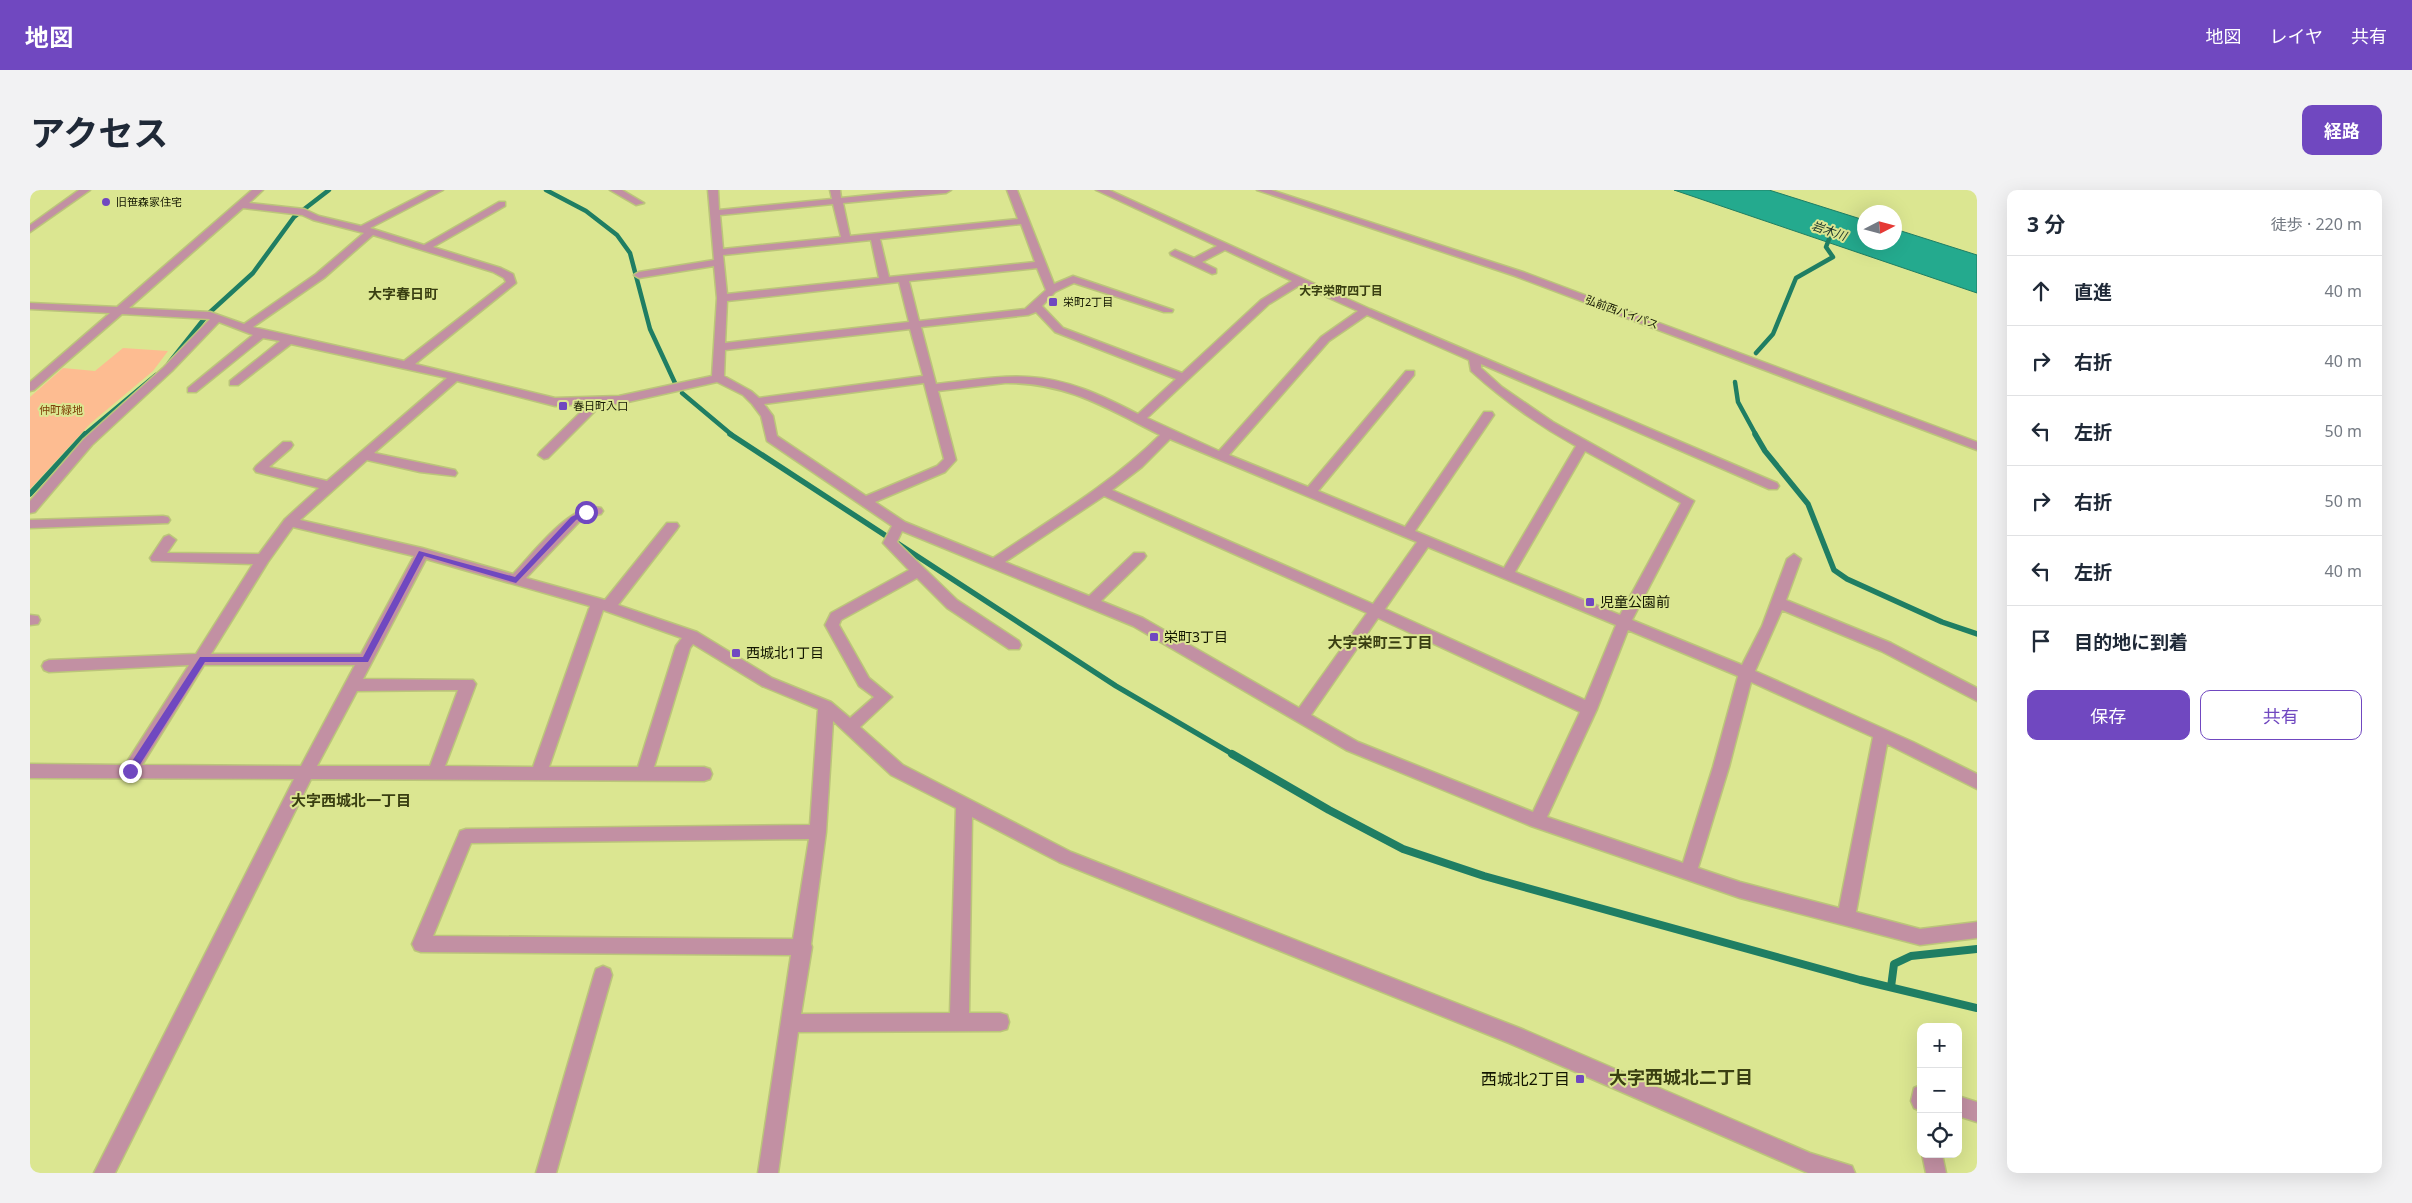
<!DOCTYPE html>
<html lang="ja">
<head>
<meta charset="utf-8">
<style>
  body { margin:0; font-family:"Noto Sans","Noto Sans JP",sans-serif; background:#f2f2f3; color:#1f2937 }
  .controls { position:absolute; right:15px; bottom:15px; display:grid; overflow:hidden; border-radius:10px; box-shadow:0 5px 20px #0002 }
  .controls button { width:45px; height:45px; display:grid; place-items:center; padding:0; border:0; border-bottom:1px solid #e0e1e3; background:#fff; color:#1f2937; font:25px sans-serif }
  .compass { position:absolute; left:1827px; top:15px; width:45px; height:45px; border-radius:50%; background:#fff; box-shadow:0 5px 20px #0002; rotate:84deg }
  .stop { position:absolute; width:15px; height:15px; margin:-11px; border:4px solid #7048c0; border-radius:50%; background:#fff }
  .stop.end { background:#7048c0; border-color:#fff; box-shadow:0 1px 5px #0008 }
  .list { margin:0; padding:0; list-style:none }
  h2 { display:flex; justify-content:space-between; align-items:center; height:65px; margin:0; padding:0 20px; font-size:21px }
  h2 small { font-size:16px; font-weight:400; color:#747a83 }
  .list li { display:grid; grid-template-columns:32px 1fr auto; gap:15px; align-items:center; box-sizing:border-box; height:70px; padding:0 20px; border-top:1px solid #e0e1e3 }
  .list b { display:block; font-size:19px; white-space:nowrap }
  .list em { font-size:16px; font-style:normal; color:#747a83 }
  .actions { display:flex; gap:10px; padding:15px 20px }
  .actions a { flex:1; padding:11px 0; border:1px solid #7048c0; border-radius:10px; text-align:center; font-size:18px; color:#7048c0 }
  .actions .main { background:#7048c0; color:#fff }
  .icon { flex:none; width:28px; height:28px; fill:none; stroke:currentColor; stroke-width:2; stroke-linecap:round; stroke-linejoin:round }
  .map { position:relative; flex:none; width:1947px; height:983px; overflow:hidden; border-radius:10px }
  header { display:flex; align-items:center; gap:30px; box-sizing:border-box; height:70px; padding:0 25px; background:#7048c0; color:#fff }
  header strong { font-size:24px }
  nav { display:flex; gap:28px; margin-inline-start:auto; font-size:18px }
  .intro { display:flex; align-items:center; justify-content:space-between; box-sizing:border-box; height:120px; padding:0 30px }
  h1 { margin:0; font-size:35px }
  .button { padding:12px 22px; border-radius:10px; background:#7048c0; color:#fff; font-size:18px; font-weight:700 }
  main { display:flex; gap:30px; padding:0 30px }
  aside { flex:1; background:#fff; border-radius:10px; box-shadow:0 5px 20px #0002 }
  .map>svg:first-child { display:block }
  .green { fill:#fdbc91 }
  .water { fill:#24aa8e; stroke:#1f7e63 }
  .lines { fill:none; stroke-linecap:round; stroke-linejoin:round }
  .stream-far2 { stroke:#1f7e63; stroke-width:4.5 }
  .stream-far1 { stroke:#1f7e63; stroke-width:5.5 }
  .stream { stroke:#1f7e63; stroke-width:8 }
  .minor-casing { stroke:#bbc57a; stroke-width:3 }
  .tertiary-casing { stroke:#bbc57a; stroke-width:3 }
  .minor { fill:#c290a3; fill-rule:evenodd }
  .tertiary { fill:#c290a3; fill-rule:evenodd }
  .route { fill:#7048c0 }
  .poi-dot { fill:#7048c0; stroke:#dbe691; stroke-width:2 }
  .labels { text-anchor:middle; stroke-width:4; stroke-linejoin:round; paint-order:stroke }
  .far-poi-label { font-size:11px; fill:#131600; stroke:#dbe691; text-anchor:start }
  .far-street-label { font-size:11px; fill:#131600; stroke:#dbe691 }
  .far-park-label { font-size:11px; fill:#7e4008; stroke:#dbe691 }
  .far-water-label { font-size:12px; font-style:italic; fill:#17312a; stroke:#dbe691 }
  .far-neighbourhood-label { font-size:12px; font-weight:bold; fill:#3a3f12; stroke:#dbe691 }
  .far-quarter-label { font-size:14px; font-weight:bold; fill:#3a3f12; stroke:#dbe691 }
  .poi-label { font-size:14px; fill:#131600; stroke:#dbe691; text-anchor:start }
  .neighbourhood-label { font-size:15px; font-weight:bold; fill:#3a3f12; stroke:#dbe691 }
  .near-poi-label { font-size:16px; fill:#131600; stroke:#dbe691; text-anchor:end }
  .near-neighbourhood-label { font-size:18px; font-weight:bold; fill:#3a3f12; stroke:#dbe691 }
</style>
</head>
<body>
<header>
<strong>地図</strong>
<nav><a>地図</a><a>レイヤ</a><a>共有</a></nav>
</header>
<div class="intro"><h1>アクセス</h1><a class="button">経路</a></div>
<main>
<div class="map">
<svg width="1947" height="983" viewBox="0 0 1947 983">
  <rect width="100%" height="100%" fill="#dbe691"/>
  <!-- green -->
  <path class="green" d="M93 158 138 161 123 181 61 233 0 299V207L33 178 65 181Z"/>
  <!-- water -->
  <path class="water" d="M1644 0H1739L1834 30V52H1864L1865 39 1947 65V103Z"/>
  <g class="lines">
    <!-- stream-far2 -->
    <g class="stream-far2">
      <path d="M516 0 556 21 587 45 600 63 620 139 645 193"/>
      <path d="M1726 163 1743 144 1766 88 1803 67 1796 57 1801 44"/>
      <path d="M139 173 178 124 223 83 264 27 299 0"/>
      <path d="M1705 192 1708 212 1726 245"/>
      <path d="M652 203 702 245"/>
      <path d="M54 245 126 185"/>
    </g>
    <!-- stream-far1 -->
    <g class="stream-far1">
      <path d="M700 244 1086 496 1204 565"/>
      <path d="M1725 244 1735 261 1778 314 1804 380 1817 389 1912 432 1947 444"/>
      <path d="M0 304 55 244"/>
    </g>
    <!-- stream -->
    <g class="stream">
      <path d="M1202 564 1299 620 1373 659 1454 686 1830 790 1947 818"/>
      <path d="M1861 797 1864 774 1881 766 1947 759"/>
    </g>
    <defs>
      <g id="minor">
        <path d="M49 0H60L0 42V35Z"/>
        <path d="M222 0H233L219 13 274 19 289 26 331 36 401 0H413L340 38 394 55 469 12H475V16L403 57 471 78 483 84 486 93 385 174 525 208 589 206 682 186 687 108 684 76 609 88 604 85 609 82 684 70 678 0H688L689 20 802 9 800 0H810L811 8 888 0H921L916 3 813 13 820 46 988 29 977 0H987L1024 94 1043 86 1143 120 1142 122H1134L1044 93 1025 102 1012 116 1033 138 1152 183 1231 110 1262 91 1195 60 1172 72 1186 79V83L1182 84 1141 65 1140 63 1145 60 1164 68 1187 56 1066 0H1079L1340 119 1747 293 1749 296 1747 299H1739L1451 174V178L1472 197 1523 232 1664 311 1602 430 1712 475 1732 436 1757 369 1764 364 1771 369 1756 410 1861 453 1947 498V511L1851 461 1752 420 1725 481 1883 552 1947 584V599L1857 554 1826 722 1890 739 1947 732V748L1890 755 1710 708 1501 636 1316 560 1103 436 872 341 867 352 927 410 989 451 991 455 989 459H979L917 418 887 388 811 430 809 435 839 488 862 507 830 537 873 575 1041 662 1492 839 1780 963 1822 976 1825 983H1778L1479 853 1029 672 942 627 939 823H970L977 825 979 832 977 839 970 841 768 842 748 983H728L761 765 391 762 385 760 382 754 428 646 430 641 436 639 780 635 788 519 732 496 663 454 660 458 624 577H674L680 579 682 584 680 589 674 591 281 589 85 983H64L264 589 0 588V574L95 575 159 475 19 482 14 480 12 476 14 472 19 470 166 464 223 374 122 371 120 368 134 347 139 345 146 350 137 363 229 364 255 329 289 298 226 282 224 279 226 276 253 252H261L263 255 261 258 239 277 297 291 417 188 261 154 208 195H200V191L250 151 233 148 166 202H158V198L223 145 189 132 142 181 62 255 5 322 0 323V311L54 249 134 177 180 129 92 124 4 200 0 201V192L80 123 0 119V113L87 117ZM803 14 811 47 693 59 690 25ZM213 18 272 25 283 30 334 43 286 84 214 134 180 122 99 118ZM991 34 1005 72 859 87 850 49ZM343 45 463 82 474 88 476 92 374 171 223 137 294 88ZM841 50 849 88 697 104 693 65ZM1007 78 1016 100 995 119 889 131 879 91ZM869 92 879 132 695 153 697 111ZM1270 95 1328 121 1291 147 1189 261 1117 228 1239 114ZM1006 122 1025 142 1146 189 1108 224C1073 206 1038 189 999 187 968 185 937 191 906 194L891 137 998 125ZM1337 125 1439 170 1441 181C1473 210 1508 235 1546 256L1474 378 1385 341 1464 225 1462 222H1454L1375 337 1288 301 1384 185V181H1376L1278 297 1199 265 1299 151ZM880 139 893 186 729 208 721 201 694 186 695 160ZM427 191 525 216 559 214 510 262 508 265 514 269 518 268 572 214H589L687 192 713 205 722 214 731 226 737 251 862 336 853 353 879 380 801 423 795 435 829 496 844 507 820 528 801 512 742 488 667 442 588 415 647 339 649 336 647 333H637L575 410 496 388 549 332 559 326 571 324 573 321 571 318C542 310 502 365 483 384L392 358 270 330 337 270 390 282 425 286 427 283 425 280 344 263ZM894 193 914 269 907 276 836 306 747 246 743 226 734 214ZM975 193C1036 192 1078 219 1130 245 1081 294 1021 329 963 368L875 332 845 312 915 282 926 270 908 201ZM1140 249 1387 352 1343 414 1082 300 1112 277ZM1555 261 1651 313 1590 425 1485 382ZM1074 306 1337 423 1269 518 1113 428 1071 411 1114 369 1116 366 1114 363H1104L1059 406 975 372ZM263 337 384 366 331 464H181L238 372ZM1398 357 1586 435 1555 510 1355 419ZM396 369 560 416 503 577 415 576 446 494 443 490 333 489ZM573 420 652 448 646 456 608 577H519ZM1348 428 1550 522 1503 622 1328 552 1281 525ZM1598 440 1708 486 1683 577 1653 673 1517 627 1567 519ZM174 475H325L271 576 112 575ZM1721 492 1843 547 1809 718 1710 692 1668 678 1699 577ZM428 500 400 576H287L327 501ZM803 531 861 585 926 618 920 823 771 824 782 757 781 754 796 642ZM779 649 763 749 403 746 441 653Z"/>
        <path d="M580 0H592L614 13 606 15Z"/>
        <path d="M133 326 138 327 140 330 138 333 0 338V330Z"/>
        <path d="M0 425 8 426 10 430 8 434 0 435Z"/>
        <path d="M573 776 580 779 582 785 526 983H506L564 785 566 779Z"/>
        <path d="M1891 895V921L1884 918 1881 911 1884 898Z"/>
        <path d="M1928 906 1947 912V932L1928 926Z"/>
        <path d="M1892 964H1912L1916 983H1896Z"/>
      </g>
      <path id="tertiary" d="M1227 0H1241L1493 82 1947 252V260L1485 86Z"/>
    </defs>
    <!-- minor casing -->
    <use href="#minor" class="minor-casing"/>
    <!-- tertiary casing -->
    <use href="#tertiary" class="tertiary-casing"/>
    <!-- minor -->
    <use href="#minor" class="minor"/>
    <!-- tertiary -->
    <use href="#tertiary" class="tertiary"/>
  </g>
  <!-- route -->
  <path class="route" d="M556 320 559 322 558 324 546 330 486 393 394 366 338 472H175L104 584H97V579L170 467H333L389 361 485 387 541 327Z"/>
  <!-- markers -->
  <g class="poi-dot">
    <circle cx="76" cy="12" r="5"/>
    <rect x="1018" y="107" width="10" height="10" rx="2.5"/>
    <rect x="528" y="211" width="10" height="10" rx="2.5"/>
    <rect x="1555" y="407" width="10" height="10" rx="2.5"/>
    <rect x="1119" y="442" width="10" height="10" rx="2.5"/>
    <rect x="701" y="458" width="10" height="10" rx="2.5"/>
    <rect x="1545" y="884" width="10" height="10" rx="2.5"/>
  </g>
  <g class="labels">
    <!-- far-poi labels -->
    <g class="far-poi-label">
      <text x="86" y="16">旧笹森家住宅</text>
      <text x="1033" y="116">栄町2丁目</text>
      <text x="543" y="220">春日町入口</text>
    </g>
    <!-- far-street labels -->
    <g class="far-street-label">
      <text transform="translate(1592 122) rotate(20)" y="4">弘前西バイパス</text>
    </g>
    <!-- far-park labels -->
    <g class="far-park-label">
      <text x="31" y="224">仲町緑地</text>
    </g>
    <!-- far-water labels -->
    <g class="far-water-label">
      <text transform="translate(1799 41) rotate(19)" y="4">岩木川</text>
    </g>
    <!-- far-neighbourhood labels -->
    <g class="far-neighbourhood-label">
      <text x="1311" y="105">大字栄町四丁目</text>
    </g>
    <!-- far-quarter labels -->
    <g class="far-quarter-label">
      <text x="373" y="109">大字春日町</text>
    </g>
    <!-- poi labels -->
    <g class="poi-label">
      <text x="1570" y="417">児童公園前</text>
      <text x="1134" y="452">栄町3丁目</text>
      <text x="716" y="468">西城北1丁目</text>
    </g>
    <!-- neighbourhood labels -->
    <g class="neighbourhood-label">
      <text x="1350" y="458">大字栄町三丁目</text>
      <text x="321" y="616">大字西城北一丁目</text>
    </g>
    <!-- near-poi labels -->
    <g class="near-poi-label">
      <text x="1540" y="895">西城北2丁目</text>
    </g>
    <!-- near-neighbourhood labels -->
    <g class="near-neighbourhood-label">
      <text x="1651" y="894">大字西城北二丁目</text>
    </g>
  </g>
</svg>
<div class="controls">
<button>+</button>
<button>−</button>
<button><svg class="icon" aria-label="locate" viewBox="0 0 24 24"><circle cx="12" cy="12" r="6"/><path d="M12 2v4M12 18v4M2 12h4M18 12h4"/></svg></button>
</div>
<svg class="compass" viewBox="-18 -18 36 36"><path d="M0-13l5 13h-10z" fill="#e53935"/><path d="M0 13l5-13h-10z" fill="#747a83"/></svg>
<div class="stop" style="left:556px;top:322px"></div>
<div class="stop end" style="left:100px;top:581px"></div>
</div>
<aside>
<h2>3 分<small>徒歩 · 220 m</small></h2>
<ul class="list">
<li><svg class="icon" aria-label="ahead" viewBox="0 0 24 24"><path d="M12 20V5M6 11l6-6 6 6"/></svg><div><b>直進</b></div><em>40 m</em></li>
<li><svg class="icon" aria-label="right" viewBox="0 0 24 24"><path d="M7 20v-9h11M14 6l5 5-5 5"/></svg><div><b>右折</b></div><em>40 m</em></li>
<li><svg class="icon" aria-label="left" viewBox="0 0 24 24"><path d="M17 20v-9H6M10 6l-5 5 5 5"/></svg><div><b>左折</b></div><em>50 m</em></li>
<li><svg class="icon" aria-label="right" viewBox="0 0 24 24"><path d="M7 20v-9h11M14 6l5 5-5 5"/></svg><div><b>右折</b></div><em>50 m</em></li>
<li><svg class="icon" aria-label="left" viewBox="0 0 24 24"><path d="M17 20v-9H6M10 6l-5 5 5 5"/></svg><div><b>左折</b></div><em>40 m</em></li>
<li><svg class="icon" aria-label="arrive" viewBox="0 0 24 24"><path d="M6 21V4h12l-3 4 3 4H6"/></svg><div><b>目的地に到着</b></div></li>
</ul>
<div class="actions"><a class="main">保存</a><a>共有</a></div>
</aside>
</main>
</body>
</html>
